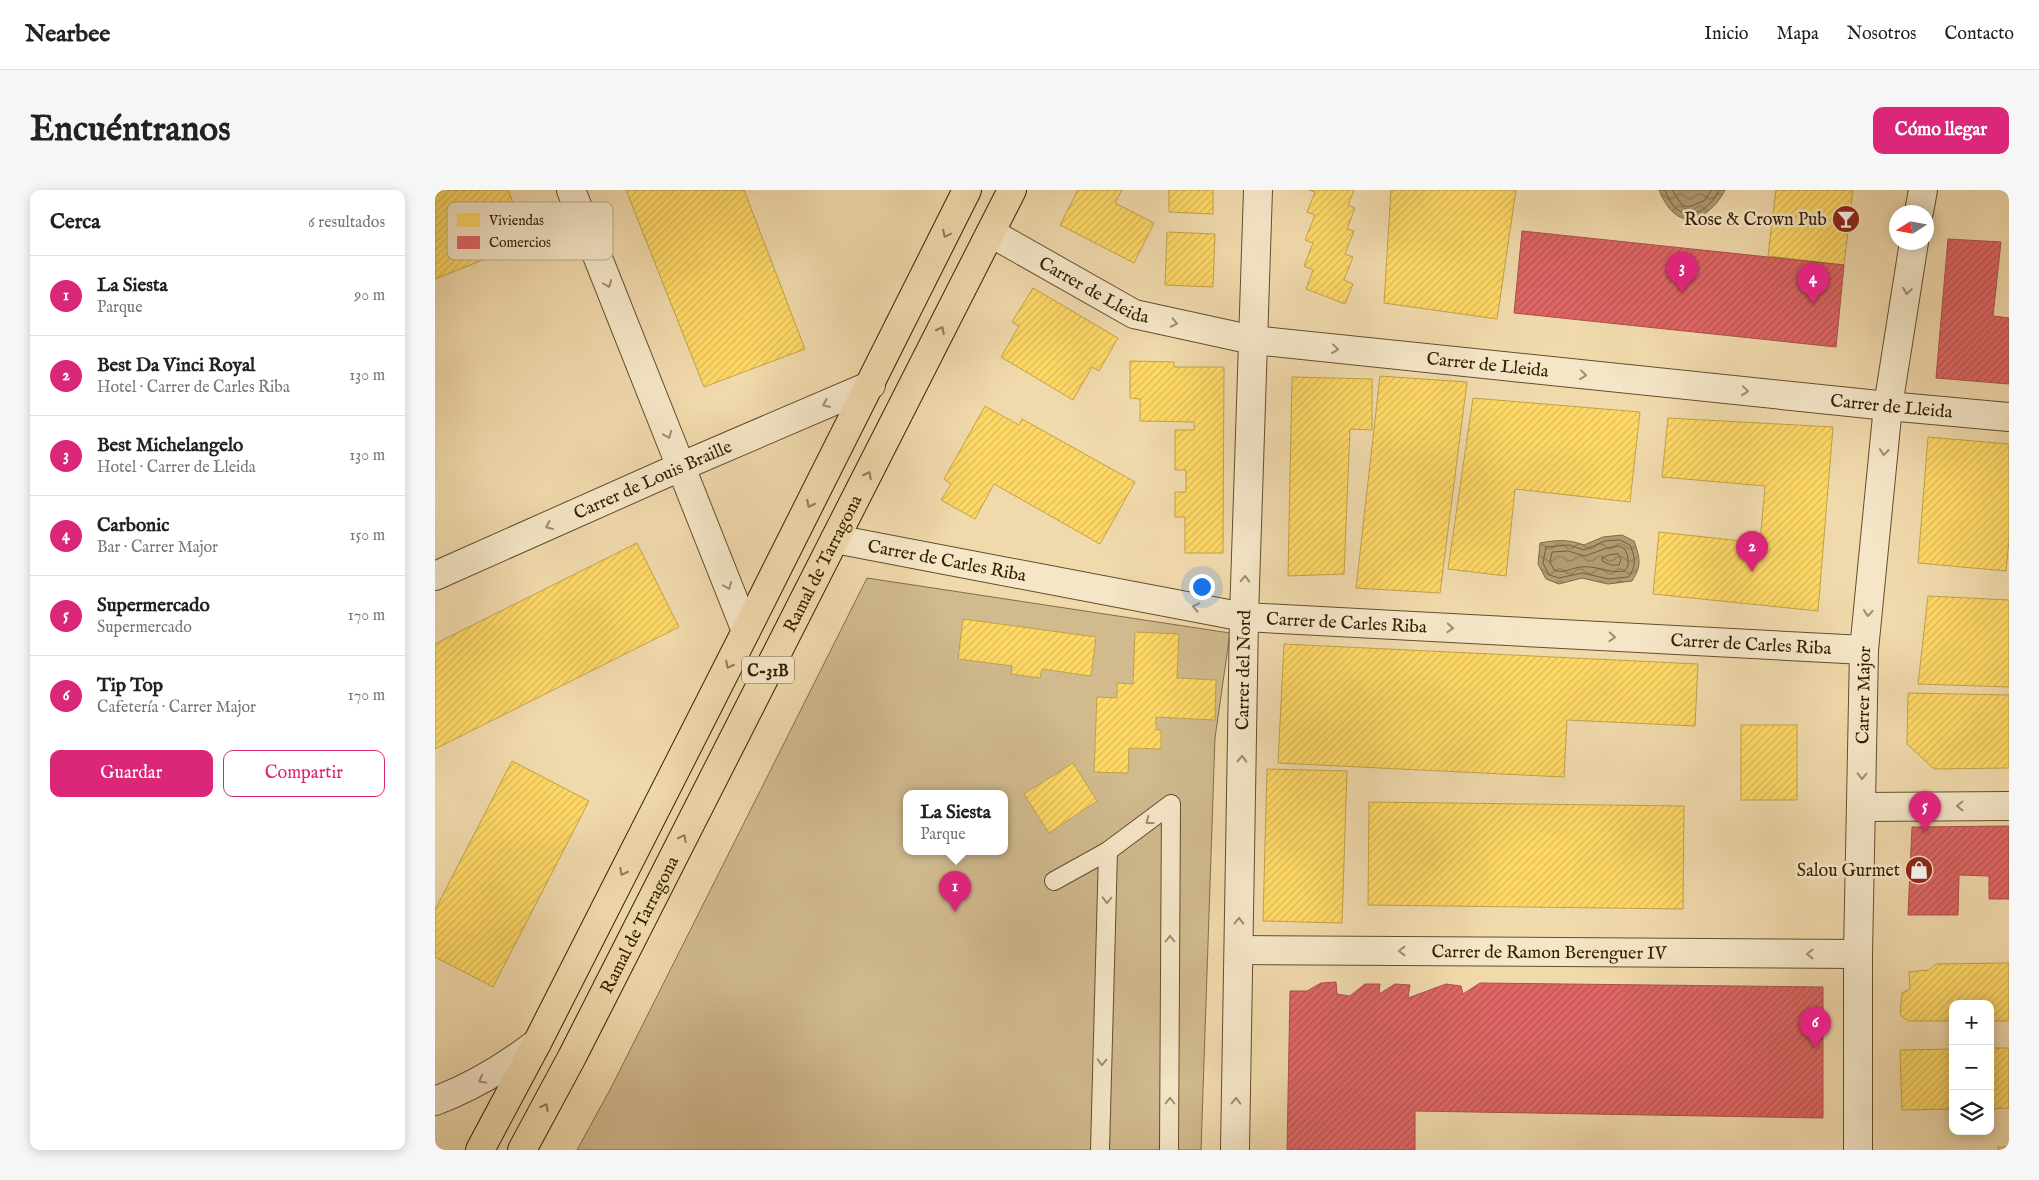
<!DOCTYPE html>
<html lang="es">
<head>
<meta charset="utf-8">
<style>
  body { margin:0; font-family:"IM FELL English",serif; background:#f6f6f6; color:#222 }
  .controls { position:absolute; right:15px; bottom:15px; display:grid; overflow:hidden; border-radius:10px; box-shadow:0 2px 12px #0003 }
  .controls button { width:45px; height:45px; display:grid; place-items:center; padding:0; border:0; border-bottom:1px solid #e0e0e0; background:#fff; color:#222; font:25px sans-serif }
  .compass { position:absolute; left:1454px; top:15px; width:45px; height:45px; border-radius:50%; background:#fff; box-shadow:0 2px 12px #0003; rotate:259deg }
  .you { position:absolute; left:766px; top:396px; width:18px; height:18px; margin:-12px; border:4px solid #fff; border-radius:50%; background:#1a73e8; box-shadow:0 0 0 8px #1a73e833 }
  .badge { display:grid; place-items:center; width:32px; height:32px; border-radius:50%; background:#db2777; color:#fff; font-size:16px; font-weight:700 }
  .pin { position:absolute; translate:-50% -41px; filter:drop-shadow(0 1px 2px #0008) }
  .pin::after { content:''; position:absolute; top:26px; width:18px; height:15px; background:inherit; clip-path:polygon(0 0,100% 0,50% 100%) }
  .popup { position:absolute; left:468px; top:600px; width:105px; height:65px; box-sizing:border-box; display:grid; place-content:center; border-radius:10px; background:#fff; filter:drop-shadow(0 1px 4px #0005); font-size:16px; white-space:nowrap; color:#767676 }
  .popup b { font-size:19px; color:#222 }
  .popup::after { content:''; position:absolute; left:50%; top:100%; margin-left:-10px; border:10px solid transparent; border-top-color:#fff }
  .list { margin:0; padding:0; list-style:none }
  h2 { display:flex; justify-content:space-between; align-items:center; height:65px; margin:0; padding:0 20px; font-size:21px }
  h2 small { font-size:16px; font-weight:400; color:#767676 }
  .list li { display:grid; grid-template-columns:32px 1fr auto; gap:15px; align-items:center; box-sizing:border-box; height:80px; padding:0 20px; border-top:1px solid #e0e0e0 }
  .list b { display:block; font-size:19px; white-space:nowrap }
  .list p { margin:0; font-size:16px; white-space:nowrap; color:#767676 }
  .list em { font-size:16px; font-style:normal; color:#767676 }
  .actions { display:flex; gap:10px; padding:15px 20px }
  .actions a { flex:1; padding:11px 0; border:1px solid #db2777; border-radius:10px; text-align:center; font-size:18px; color:#db2777 }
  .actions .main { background:#db2777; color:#fff }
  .icon { flex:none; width:28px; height:28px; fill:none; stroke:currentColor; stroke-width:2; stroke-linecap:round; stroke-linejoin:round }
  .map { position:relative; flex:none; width:1574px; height:960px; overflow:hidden; border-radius:10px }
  header { display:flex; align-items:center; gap:30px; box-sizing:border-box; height:70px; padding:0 25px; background:#fff; border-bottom:1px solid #e0e0e0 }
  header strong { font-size:24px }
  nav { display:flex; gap:28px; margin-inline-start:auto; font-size:18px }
  .intro { display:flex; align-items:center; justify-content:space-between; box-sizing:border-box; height:120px; padding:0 30px }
  h1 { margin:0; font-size:35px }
  .button { padding:12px 22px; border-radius:10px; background:#db2777; color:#fff; font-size:18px; font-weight:700 }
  main { display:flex; gap:30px; padding:0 30px }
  aside { flex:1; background:#fff; border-radius:10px; box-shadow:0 2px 12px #0003 }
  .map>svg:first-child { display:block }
  .park { fill:#d0ba8e; stroke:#826d48; fill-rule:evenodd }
  .water { fill:url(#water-waves); stroke:#7e6945 }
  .homes { fill:url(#homes-hatch); stroke:#c2a248 }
  .shops { fill:url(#shops-hatch); stroke:#ac5148 }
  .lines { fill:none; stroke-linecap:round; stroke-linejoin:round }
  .shore { stroke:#725d3a; stroke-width:1 }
  .service-casing { stroke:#624e2c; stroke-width:20 }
  .minor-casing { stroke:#624e2c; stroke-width:30 }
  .primary-casing { stroke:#332002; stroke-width:30 }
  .service { stroke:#f5e6c8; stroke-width:18 }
  .minor { stroke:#f5e6c8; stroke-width:28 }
  .primary { stroke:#f0d9ab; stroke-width:28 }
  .oneway { stroke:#927c56 }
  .oneway2 { stroke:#9e8d6f }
  .labels { text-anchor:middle; stroke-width:5; stroke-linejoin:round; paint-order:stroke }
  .shield { fill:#f5e6c8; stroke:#6d5b3d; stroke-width:1 }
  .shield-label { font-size:16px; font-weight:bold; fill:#332002 }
  .poi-label { font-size:18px; fill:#332002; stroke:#f5e6c8; text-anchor:end }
  .street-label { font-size:18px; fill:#332002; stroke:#f5e6c8 }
  .key { fill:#f5e6c8; stroke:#bbab8d; stroke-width:1 }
  .key-label { font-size:14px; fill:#332002 }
</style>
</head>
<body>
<header>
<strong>Nearbee</strong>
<nav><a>Inicio</a><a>Mapa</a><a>Nosotros</a><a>Contacto</a></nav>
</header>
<div class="intro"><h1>Encuéntranos</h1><a class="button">Cómo llegar</a></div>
<main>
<aside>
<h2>Cerca<small>6 resultados</small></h2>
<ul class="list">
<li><span class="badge">1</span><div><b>La Siesta</b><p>Parque</p></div><em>90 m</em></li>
<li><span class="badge">2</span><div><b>Best Da Vinci Royal</b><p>Hotel · Carrer de Carles Riba</p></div><em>130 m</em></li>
<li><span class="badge">3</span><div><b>Best Michelangelo</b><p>Hotel · Carrer de Lleida</p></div><em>130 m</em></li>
<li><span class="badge">4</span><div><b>Carbonic</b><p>Bar · Carrer Major</p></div><em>150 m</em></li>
<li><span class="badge">5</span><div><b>Supermercado</b><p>Supermercado</p></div><em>170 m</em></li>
<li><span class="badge">6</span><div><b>Tip Top</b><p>Cafetería · Carrer Major</p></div><em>170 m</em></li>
</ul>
<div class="actions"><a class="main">Guardar</a><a>Compartir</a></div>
</aside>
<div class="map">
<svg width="1574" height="960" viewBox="0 0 1574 960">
  <defs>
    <pattern id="water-waves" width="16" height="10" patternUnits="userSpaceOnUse" patternTransform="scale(1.25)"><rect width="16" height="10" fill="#b09a72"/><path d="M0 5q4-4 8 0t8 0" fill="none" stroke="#907d5b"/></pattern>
    <pattern id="homes-hatch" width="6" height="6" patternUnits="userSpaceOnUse" patternTransform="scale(1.25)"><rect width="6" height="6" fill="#ffd966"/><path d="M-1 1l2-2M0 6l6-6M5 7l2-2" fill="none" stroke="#dbba57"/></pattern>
    <pattern id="shops-hatch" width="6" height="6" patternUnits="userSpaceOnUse" patternTransform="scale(1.25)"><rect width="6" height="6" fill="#e06666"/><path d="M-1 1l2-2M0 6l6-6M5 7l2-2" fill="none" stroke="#b65452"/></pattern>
  </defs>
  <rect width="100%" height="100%" fill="#f0d9ab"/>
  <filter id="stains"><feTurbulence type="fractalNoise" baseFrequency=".004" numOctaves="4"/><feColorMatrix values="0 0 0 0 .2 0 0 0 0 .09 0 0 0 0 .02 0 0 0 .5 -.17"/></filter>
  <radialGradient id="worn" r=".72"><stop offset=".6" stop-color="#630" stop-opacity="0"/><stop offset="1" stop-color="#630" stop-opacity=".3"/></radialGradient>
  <!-- park -->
  <path class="park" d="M432 388 795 443 780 548 766 960H142L177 896ZM471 603H569V661H471Z"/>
  <!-- water -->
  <g class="water">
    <path d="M1224 0H1290C1282 17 1258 40 1239 23 1232 17 1228 9 1224 0Z"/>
    <path d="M1187 345 1199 351C1205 368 1207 376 1197 391L1173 394 1147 388 1124 394 1111 389 1103 374 1105 353C1121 350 1133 349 1149 355L1168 347Z"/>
  </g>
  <!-- homes -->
  <g class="homes">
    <path d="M0 0H73L93 52 0 89Z"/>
    <path d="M191 0H309L370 159 269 197Z"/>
    <path d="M643 0H687L680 13 719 33 699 73 625 35Z"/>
    <path d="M734 0H778V24L734 22Z"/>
    <path d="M874 0H919L913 15 920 18 912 39 919 41 910 64 918 67 909 90 918 94 910 114 871 99 878 80 869 76 878 53 870 50 880 25 872 22 880 2Z"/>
    <path d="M956 0H1081L1062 129 949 113Z"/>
    <path d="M1341 0H1418L1409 75 1333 66Z"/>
    <path d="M732 42 780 44 778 97 730 95Z"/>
    <path d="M598 98 683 148 664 181 657 177 638 210 566 167 584 136 577 132Z"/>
    <path d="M695 171 739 172V177H789L788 363H750V327H740V302H751V280H740V240H759V232L705 231V209L695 208Z"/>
    <path d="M945 186 1032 192 1005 403 921 398Z"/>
    <path d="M857 187 937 189V240L915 239 909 384 853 386Z"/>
    <path d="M1038 208 1205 222 1195 312 1080 299 1071 386 1013 379Z"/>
    <path d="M550 216 584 235 587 229 700 292 665 354 559 294 540 329 506 310 516 294 509 289Z"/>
    <path d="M1233 228 1398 237 1383 421 1218 404 1224 342 1325 353 1330 296 1227 287Z"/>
    <path d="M1493 247 1574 254V350L1571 381 1483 373Z"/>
    <path d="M202 353 244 437 0 559V454Z"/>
    <path d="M1493 406 1574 410V497L1483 494Z"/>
    <path d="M528 429 661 447 656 486 607 479 605 488 576 484 577 476 523 469Z"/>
    <path d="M700 442 744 444 742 488 781 490 780 530 721 527V540H726V559L694 558 693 583 659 582 662 507 682 508V493L698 494Z"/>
    <path d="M849 454 1263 474 1260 536 1132 530 1129 587 843 573Z"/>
    <path d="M1473 503 1574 505V578L1499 579 1472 554Z"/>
    <rect x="1306" y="535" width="56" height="75"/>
    <path d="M77 571 154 611 58 797 0 767V720Z"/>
    <path d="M638 573 662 611 614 643 589 604Z"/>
    <path d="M832 579 912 581 907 733 828 731Z"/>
    <path d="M934 612 1249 616 1248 719 933 715Z"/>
    <path d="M1574 773V831H1555V814H1518V831H1473L1465 825 1467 803 1475 799 1474 782 1494 780 1501 774Z"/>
    <path d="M1555 858H1574V918L1555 919Z"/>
    <path d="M1518 859V919L1467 920 1465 860Z"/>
    <rect x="1563" y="957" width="11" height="3"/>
  </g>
  <!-- shops -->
  <g class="shops">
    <path d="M1087 41 1409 75 1401 157 1079 123Z"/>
    <path d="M1513 49 1566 52 1558 126 1574 128V194L1501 188Z"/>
    <path d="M1574 636V709H1554V686L1524 685 1523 725H1473L1477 637Z"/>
    <path d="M901 792 902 804 915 806 930 794H945L944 804 960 794 975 795 973 808 1011 794 1026 796 1028 804 1045 793 1388 797V928L980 921V960H852L855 801H872L886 793Z"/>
  </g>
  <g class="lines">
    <!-- shore -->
    <g class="shore">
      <path d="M1230 0C1233 7 1236 15 1243 20 1259 32 1278 14 1284 0"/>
      <path d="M1237 0 1247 15 1253 17 1269 11 1277 0"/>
      <path d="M1185 350 1195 355C1200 366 1202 377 1193 387L1174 389 1147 383 1124 388 1114 385 1108 373 1111 357 1134 355 1149 360 1170 351Z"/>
      <path d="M1184 356 1190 359C1193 367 1196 375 1189 381 1174 384 1161 375 1146 377 1136 378 1129 384 1119 380L1115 372 1117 362 1133 361 1150 366 1172 358Z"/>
      <path d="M1183 364 1186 369 1184 375H1176L1167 371V368L1174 365Z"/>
    </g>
    <defs>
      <g id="service">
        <path d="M619 691 673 661 736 614 734 960"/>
        <path d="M665 960 673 661"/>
      </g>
      <g id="minor">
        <path d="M136 0 311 441"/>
        <path d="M1484 22 1488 0"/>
        <path id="s1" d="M556 43 699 124 818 150 1453 216 1574 227"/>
        <path id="s2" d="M400 349 809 427 1429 460"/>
        <path id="s3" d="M0 386 245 277 436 195"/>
        <path d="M1427 617 1574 616"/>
        <path id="s4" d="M804 760 1423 764"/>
        <path d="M0 911C38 897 69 878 102 853"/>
        <path id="s5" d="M800 960 809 427 823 0"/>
        <path id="s6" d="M1423 960V764L1429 460 1453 216 1479 52"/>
      </g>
      <g id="primary">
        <path d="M45 960 102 853 311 441 532 0"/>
        <path id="s7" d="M87 960 137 867 577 0"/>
      </g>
    </defs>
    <!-- service casing -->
    <use href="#service" class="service-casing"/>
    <!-- minor casing -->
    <use href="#minor" class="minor-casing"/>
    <!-- primary casing -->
    <use href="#primary" class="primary-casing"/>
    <!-- service -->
    <use href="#service" class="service"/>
    <!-- minor -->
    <use href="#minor" class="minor"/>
    <!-- primary -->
    <use href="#primary" class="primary"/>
  </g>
  <!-- one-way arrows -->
  <defs><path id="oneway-chevron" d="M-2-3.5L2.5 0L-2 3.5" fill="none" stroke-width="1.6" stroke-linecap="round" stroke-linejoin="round" transform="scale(1.25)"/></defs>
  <g class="oneway">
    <use href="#oneway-chevron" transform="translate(511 44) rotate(116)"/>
    <use href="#oneway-chevron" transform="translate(506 140) rotate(-63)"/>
    <use href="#oneway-chevron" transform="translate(433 285) rotate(-63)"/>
    <use href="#oneway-chevron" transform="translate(375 314) rotate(117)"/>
    <use href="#oneway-chevron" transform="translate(294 475) rotate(117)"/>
    <use href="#oneway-chevron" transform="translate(248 648) rotate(-63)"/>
    <use href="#oneway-chevron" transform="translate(188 682) rotate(117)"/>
    <use href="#oneway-chevron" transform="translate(110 917) rotate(-62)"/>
  </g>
  <g class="oneway2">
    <use href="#oneway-chevron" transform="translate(173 94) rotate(68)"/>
    <use href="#oneway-chevron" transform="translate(1472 101) rotate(99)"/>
    <use href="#oneway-chevron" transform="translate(739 133) rotate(12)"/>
    <use href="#oneway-chevron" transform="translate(900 159) rotate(6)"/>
    <use href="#oneway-chevron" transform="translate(1148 185) rotate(6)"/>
    <use href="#oneway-chevron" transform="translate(1310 201) rotate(6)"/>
    <use href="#oneway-chevron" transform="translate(391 214) rotate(157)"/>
    <use href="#oneway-chevron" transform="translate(233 245) rotate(68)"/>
    <use href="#oneway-chevron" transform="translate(1449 262) rotate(96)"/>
    <use href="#oneway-chevron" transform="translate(114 336) rotate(156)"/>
    <use href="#oneway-chevron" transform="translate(810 389) rotate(-88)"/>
    <use href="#oneway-chevron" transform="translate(293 396) rotate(68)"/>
    <use href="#oneway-chevron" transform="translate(761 417) rotate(-169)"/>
    <use href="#oneway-chevron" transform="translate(1433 423) rotate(96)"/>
    <use href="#oneway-chevron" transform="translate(1015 438) rotate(3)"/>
    <use href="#oneway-chevron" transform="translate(1177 447) rotate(3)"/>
    <use href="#oneway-chevron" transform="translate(807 569) rotate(-89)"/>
    <use href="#oneway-chevron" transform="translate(1427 586) rotate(91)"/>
    <use href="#oneway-chevron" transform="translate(1525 616) rotate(179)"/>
    <use href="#oneway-chevron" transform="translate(714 631) rotate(143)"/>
    <use href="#oneway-chevron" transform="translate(672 710) rotate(92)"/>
    <use href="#oneway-chevron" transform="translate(804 731) rotate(-89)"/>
    <use href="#oneway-chevron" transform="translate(735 749) rotate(-90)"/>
    <use href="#oneway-chevron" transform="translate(967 761) rotate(-180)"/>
    <use href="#oneway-chevron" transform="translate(1375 764) rotate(-180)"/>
    <use href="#oneway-chevron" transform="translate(667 872) rotate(92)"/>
    <use href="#oneway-chevron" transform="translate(47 890) rotate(151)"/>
    <use href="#oneway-chevron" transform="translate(735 911) rotate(-90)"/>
    <use href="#oneway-chevron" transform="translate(801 911) rotate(-89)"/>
  </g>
  <!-- icons -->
  <defs>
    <symbol id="bar-disc" viewBox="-11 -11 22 22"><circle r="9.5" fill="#8f2418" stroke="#f5e6c8"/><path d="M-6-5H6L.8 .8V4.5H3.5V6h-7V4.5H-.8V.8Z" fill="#fff"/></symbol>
    <symbol id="shop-disc" viewBox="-11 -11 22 22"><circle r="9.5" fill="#8f2418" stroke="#f5e6c8"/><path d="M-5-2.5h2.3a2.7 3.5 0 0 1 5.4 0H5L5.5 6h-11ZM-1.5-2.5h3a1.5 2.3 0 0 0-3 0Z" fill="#fff"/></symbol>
  </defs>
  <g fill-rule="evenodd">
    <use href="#bar-disc" x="1395" y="13" width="32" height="32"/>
    <use href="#shop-disc" x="1468" y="664" width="32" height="32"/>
  </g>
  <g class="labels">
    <!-- shield labels -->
    <rect class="shield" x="307" y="466.5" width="52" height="27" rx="4"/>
    <g class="shield-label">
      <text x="333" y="486">C-31B</text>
    </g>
    <!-- poi labels -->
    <g class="poi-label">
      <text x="1392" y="35">Rose &amp; Crown Pub</text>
      <text x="1465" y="686">Salou Gurmet</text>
    </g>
    <!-- street labels -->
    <g class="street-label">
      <text dy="6" stroke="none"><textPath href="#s1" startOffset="118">Carrer de Lleida</textPath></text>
      <text dy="6" stroke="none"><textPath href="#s1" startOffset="522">Carrer de Lleida</textPath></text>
      <text dy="6" stroke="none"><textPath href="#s1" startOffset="928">Carrer de Lleida</textPath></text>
      <text dy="6" stroke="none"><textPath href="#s3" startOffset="238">Carrer de Louis Braille</textPath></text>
      <text dy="6" stroke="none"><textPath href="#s2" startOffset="114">Carrer de Carles Riba</textPath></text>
      <text dy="6" stroke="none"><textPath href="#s7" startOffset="659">Ramal de Tarragona</textPath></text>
      <text dy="6" stroke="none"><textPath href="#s2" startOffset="519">Carrer de Carles Riba</textPath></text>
      <text dy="6" stroke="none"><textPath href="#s2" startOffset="924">Carrer de Carles Riba</textPath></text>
      <text dy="6" stroke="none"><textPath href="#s5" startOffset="480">Carrer del Nord</textPath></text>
      <text dy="6" stroke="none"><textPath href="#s6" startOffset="455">Carrer Major</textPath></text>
      <text dy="6" stroke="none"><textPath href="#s7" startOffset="254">Ramal de Tarragona</textPath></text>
      <text dy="6" stroke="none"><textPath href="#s4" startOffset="310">Carrer de Ramon Berenguer IV</textPath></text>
    </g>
  </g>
  <!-- legend -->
  <rect x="12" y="12" width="166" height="58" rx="8" class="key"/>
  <rect x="22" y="23" width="23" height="14" fill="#ffd966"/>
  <rect x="22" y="46" width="23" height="13" fill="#e06666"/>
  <g class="key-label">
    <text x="54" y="35">Viviendas</text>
    <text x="54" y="57">Comercios</text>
  </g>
  <rect width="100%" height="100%" filter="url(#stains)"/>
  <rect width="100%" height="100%" fill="url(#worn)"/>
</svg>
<div class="controls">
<button>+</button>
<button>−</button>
<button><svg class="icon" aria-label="layers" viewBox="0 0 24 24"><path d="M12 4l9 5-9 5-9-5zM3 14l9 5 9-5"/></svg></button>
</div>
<svg class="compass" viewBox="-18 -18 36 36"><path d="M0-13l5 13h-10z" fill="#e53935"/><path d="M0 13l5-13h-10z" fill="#767676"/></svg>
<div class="you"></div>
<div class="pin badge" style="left:520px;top:722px">1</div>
<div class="popup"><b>La Siesta</b>Parque</div>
<div class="pin badge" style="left:1317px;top:382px">2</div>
<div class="pin badge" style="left:1247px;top:103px">3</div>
<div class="pin badge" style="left:1378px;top:114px">4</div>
<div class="pin badge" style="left:1490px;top:642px">5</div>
<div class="pin badge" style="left:1380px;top:858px">6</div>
</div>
</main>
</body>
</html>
